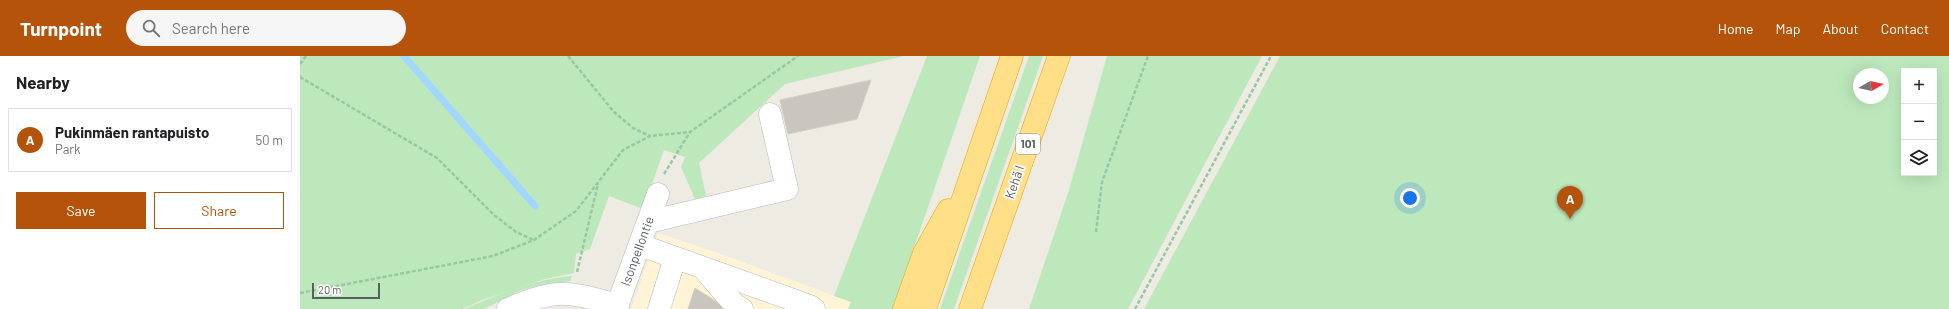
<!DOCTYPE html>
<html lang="en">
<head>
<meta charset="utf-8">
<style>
  body { margin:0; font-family:Barlow,sans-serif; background:#f6f6f6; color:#202124 }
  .controls { position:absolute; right:12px; top:12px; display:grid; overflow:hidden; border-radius:0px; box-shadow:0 4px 16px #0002 }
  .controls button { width:36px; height:36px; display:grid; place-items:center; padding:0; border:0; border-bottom:1px solid #e0e0e0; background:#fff; color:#202124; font:20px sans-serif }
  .compass { position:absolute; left:1553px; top:12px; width:36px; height:36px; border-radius:50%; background:#fff; box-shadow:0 4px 16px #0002; rotate:81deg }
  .scale { position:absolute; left:12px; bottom:10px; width:68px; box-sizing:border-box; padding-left:4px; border:2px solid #5a5f64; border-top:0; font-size:11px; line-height:14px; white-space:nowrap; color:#5a5f64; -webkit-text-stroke:3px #fff; paint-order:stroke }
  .you { position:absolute; left:1110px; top:142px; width:14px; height:14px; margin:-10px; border:3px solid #fff; border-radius:50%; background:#1a73e8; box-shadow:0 0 0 6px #1a73e833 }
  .badge { display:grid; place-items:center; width:26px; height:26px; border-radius:50%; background:#b45309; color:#fff; font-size:13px; font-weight:700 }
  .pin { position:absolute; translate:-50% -33px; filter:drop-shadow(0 1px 2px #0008) }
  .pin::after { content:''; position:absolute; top:21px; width:14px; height:12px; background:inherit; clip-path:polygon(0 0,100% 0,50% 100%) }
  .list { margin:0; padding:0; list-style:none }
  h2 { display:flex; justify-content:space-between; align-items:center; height:52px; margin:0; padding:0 16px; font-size:17px }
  h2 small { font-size:13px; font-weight:400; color:#757577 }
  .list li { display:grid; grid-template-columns:26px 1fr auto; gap:12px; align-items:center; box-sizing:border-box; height:64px; margin:0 8px 8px; padding:0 8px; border:1px solid #e0e0e0; border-radius:0px }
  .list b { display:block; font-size:15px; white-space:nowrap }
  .list p { margin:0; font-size:13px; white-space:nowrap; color:#757577 }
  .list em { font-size:13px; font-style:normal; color:#757577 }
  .actions { display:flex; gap:8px; padding:12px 16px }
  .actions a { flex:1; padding:9px 0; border:1px solid #b45309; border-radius:0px; text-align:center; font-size:14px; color:#b45309 }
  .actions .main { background:#b45309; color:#fff }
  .icon { flex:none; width:22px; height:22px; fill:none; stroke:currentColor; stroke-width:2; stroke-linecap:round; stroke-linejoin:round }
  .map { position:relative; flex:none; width:1649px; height:253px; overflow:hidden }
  header { display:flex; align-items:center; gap:24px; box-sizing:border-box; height:56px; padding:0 20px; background:#b45309; color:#fff }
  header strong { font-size:19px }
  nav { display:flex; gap:22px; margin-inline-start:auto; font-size:14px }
  .search { width:280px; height:36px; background:#f6f6f6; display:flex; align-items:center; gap:10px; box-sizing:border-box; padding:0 14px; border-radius:22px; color:#757577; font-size:15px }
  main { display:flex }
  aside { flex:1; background:#fff }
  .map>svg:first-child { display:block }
  .commercial { fill:#fff5d6 }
  .green { fill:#bde8bc; fill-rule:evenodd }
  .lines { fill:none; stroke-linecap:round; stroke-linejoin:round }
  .stream { stroke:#a1d7ff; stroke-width:7 }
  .building { fill:#c9c6bf; stroke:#d3cdc0 }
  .minor-casing { stroke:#b7babf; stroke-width:23 }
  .highway-casing { stroke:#f0a200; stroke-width:23 }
  .path { stroke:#94caa3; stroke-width:2.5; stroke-dasharray:4 2; stroke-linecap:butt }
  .minor { stroke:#fff; stroke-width:22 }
  .highway { stroke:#ffdf88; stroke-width:22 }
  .labels { text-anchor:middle; stroke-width:3.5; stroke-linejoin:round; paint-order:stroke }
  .shield { fill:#fff; stroke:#8c8f92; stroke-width:1 }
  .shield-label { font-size:12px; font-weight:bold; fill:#5a5f64 }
  .street-label { font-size:13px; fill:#5a5f64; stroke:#fff }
</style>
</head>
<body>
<header>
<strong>Turnpoint</strong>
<div class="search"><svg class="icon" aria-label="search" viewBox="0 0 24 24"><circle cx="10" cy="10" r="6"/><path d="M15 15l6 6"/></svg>Search here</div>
<nav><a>Home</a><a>Map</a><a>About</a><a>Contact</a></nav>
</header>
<main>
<aside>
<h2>Nearby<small></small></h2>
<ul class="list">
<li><span class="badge">A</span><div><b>Pukinmäen rantapuisto</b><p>Park</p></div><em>50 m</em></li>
</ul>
<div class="actions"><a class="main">Save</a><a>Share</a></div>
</aside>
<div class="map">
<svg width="1649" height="253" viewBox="0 0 1649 253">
  <rect width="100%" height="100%" fill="#eeebe2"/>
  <!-- commercial -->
  <path class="commercial" d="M358 177 418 197 551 246 548 253H331Z"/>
  <!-- green -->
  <g class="green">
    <path d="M0 0H604L485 28 399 107 406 140 395 143 381 111 385 101 364 94 343 153 309 140 290 193 276 198 274 217 245 223 182 244 162 253H0Z"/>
    <path d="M627 0H680L593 253H548L551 246 534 240Z"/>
    <path d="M729 0H743L654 253H640Z"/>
    <path d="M807 0H962L828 253H729L769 134Z"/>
    <path d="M980 0H1649V253H844ZM1604 15H1634V117H1604ZM1559 18H1583V42H1559Z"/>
    <path d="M272 220 270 225 241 229 219 235 184 253H165C199 238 235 223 272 220Z"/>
  </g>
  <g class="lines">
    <!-- stream -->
    <path class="stream" d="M104 0 235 150"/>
  </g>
  <!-- building -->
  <g class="building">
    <path d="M571 24 557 63 488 78 480 44Z"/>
    <path d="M395 232 428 253H388Z"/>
  </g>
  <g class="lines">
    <defs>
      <g id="minor">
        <path d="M348 166 487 133 470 58"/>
        <path d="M340 189 510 250 514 253"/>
        <path d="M403 212 434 248 442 253"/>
        <path d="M208 253C257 231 268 236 318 249"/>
        <path d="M316 253 358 138"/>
        <path d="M359 253 375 202"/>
      </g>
      <g id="highway">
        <path d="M604 253 624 197 648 154"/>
        <path d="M625 253 712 0"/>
        <path d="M670 253 759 0"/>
      </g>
    </defs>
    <!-- minor casing -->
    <use href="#minor" class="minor-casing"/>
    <!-- highway casing -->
    <use href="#highway" class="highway-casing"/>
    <!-- path -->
    <g class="path">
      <path d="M268 0 314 56 333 72 350 80"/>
      <path d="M0 8 6 0"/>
      <path d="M0 21 137 102 194 159 216 176 234 184"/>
      <path d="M364 118 390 76 498 0"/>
      <path d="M796 176 802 126 848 0"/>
      <path d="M277 216 298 128"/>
      <path d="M0 237 193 200 234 184 276 155 323 94 350 80 390 76"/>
      <path d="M835 253 971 0"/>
    </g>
    <!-- minor -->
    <use href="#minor" class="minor"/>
    <!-- highway -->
    <use href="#highway" class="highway"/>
  </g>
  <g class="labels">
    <!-- shield labels -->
    <rect class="shield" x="716" y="78" width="24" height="20" rx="3"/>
    <g class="shield-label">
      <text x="728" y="92">101</text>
    </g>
    <!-- street labels -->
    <g class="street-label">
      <text transform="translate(714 126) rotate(-71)" y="5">Kehä I</text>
      <text transform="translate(337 195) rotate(-70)" y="5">Isonpellontie</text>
    </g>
  </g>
</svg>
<div class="controls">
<button>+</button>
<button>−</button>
<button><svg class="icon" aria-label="layers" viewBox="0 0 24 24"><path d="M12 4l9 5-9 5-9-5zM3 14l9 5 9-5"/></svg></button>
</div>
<svg class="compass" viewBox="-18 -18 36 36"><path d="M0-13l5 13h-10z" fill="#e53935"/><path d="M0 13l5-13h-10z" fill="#757577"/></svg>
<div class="scale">20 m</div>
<div class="you"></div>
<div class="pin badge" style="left:1270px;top:163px">A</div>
</div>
</main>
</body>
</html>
